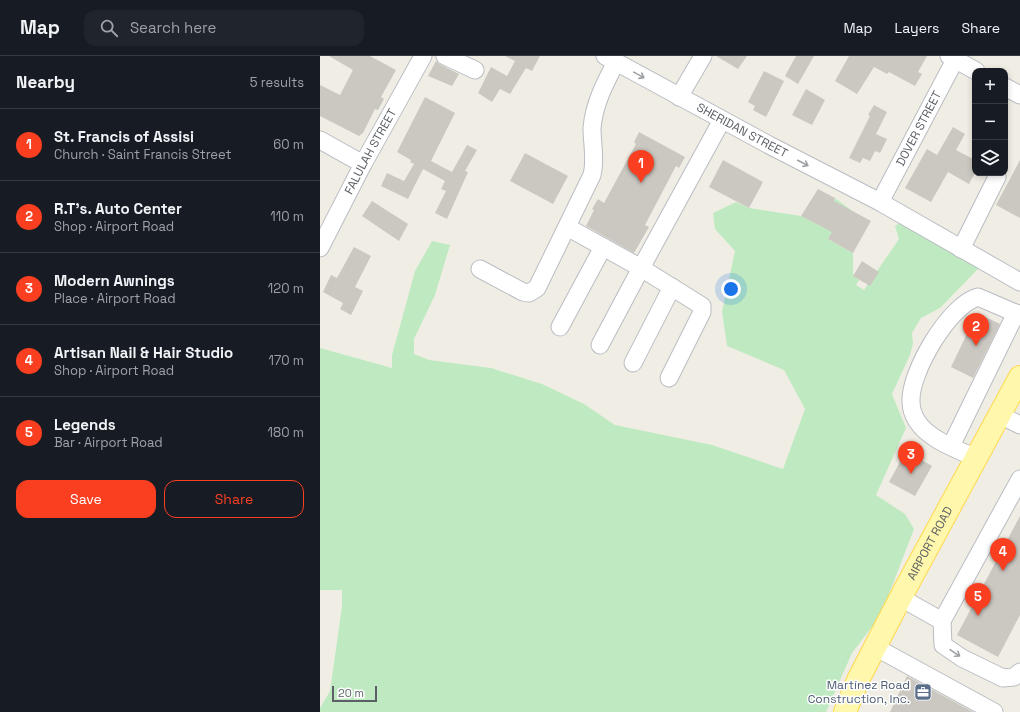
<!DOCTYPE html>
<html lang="en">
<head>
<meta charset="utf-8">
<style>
  body { margin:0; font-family:"Space Grotesk",sans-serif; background:#20242c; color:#f1f3f6 }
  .controls { position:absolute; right:12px; top:12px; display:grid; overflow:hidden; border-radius:8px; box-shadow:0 2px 6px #0003 }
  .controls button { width:36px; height:36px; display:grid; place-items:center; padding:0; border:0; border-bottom:1px solid #363941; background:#171b24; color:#f1f3f6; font:20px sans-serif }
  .scale { position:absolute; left:12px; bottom:10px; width:45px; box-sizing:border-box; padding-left:4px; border:2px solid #5c6066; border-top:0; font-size:11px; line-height:14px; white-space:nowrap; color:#5c6066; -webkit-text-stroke:3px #fff; paint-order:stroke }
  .you { position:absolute; left:411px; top:233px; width:14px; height:14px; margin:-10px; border:3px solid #fff; border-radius:50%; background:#1a73e8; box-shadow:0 0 0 6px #1a73e833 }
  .badge { display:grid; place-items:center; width:26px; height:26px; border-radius:50%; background:#fa3f21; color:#fff; font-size:13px; font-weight:700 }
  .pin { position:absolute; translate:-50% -33px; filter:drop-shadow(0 1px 2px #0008) }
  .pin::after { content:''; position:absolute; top:21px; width:14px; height:12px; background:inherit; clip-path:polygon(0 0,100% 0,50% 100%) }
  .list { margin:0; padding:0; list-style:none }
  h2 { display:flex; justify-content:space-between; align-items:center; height:52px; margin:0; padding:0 16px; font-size:17px }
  h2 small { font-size:13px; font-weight:400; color:#9ea1a6 }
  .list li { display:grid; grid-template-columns:26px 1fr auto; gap:12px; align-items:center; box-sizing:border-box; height:72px; padding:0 16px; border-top:1px solid #363941 }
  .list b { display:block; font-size:15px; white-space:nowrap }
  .list p { margin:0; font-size:13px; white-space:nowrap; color:#9ea1a6 }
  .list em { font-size:13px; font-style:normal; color:#9ea1a6 }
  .actions { display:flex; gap:8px; padding:12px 16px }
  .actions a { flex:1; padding:9px 0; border:1px solid #fa3f21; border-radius:12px; text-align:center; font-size:14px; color:#fa3f21 }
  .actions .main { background:#fa3f21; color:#fff }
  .icon { flex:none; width:22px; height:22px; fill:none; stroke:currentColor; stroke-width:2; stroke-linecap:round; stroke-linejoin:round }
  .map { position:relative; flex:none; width:700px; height:656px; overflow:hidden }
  header { display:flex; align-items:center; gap:24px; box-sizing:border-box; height:56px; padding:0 20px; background:#171b24; border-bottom:1px solid #363941 }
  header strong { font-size:19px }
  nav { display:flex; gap:22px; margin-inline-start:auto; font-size:14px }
  .search { width:280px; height:36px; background:#20242c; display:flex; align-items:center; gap:10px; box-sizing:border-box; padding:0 14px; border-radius:12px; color:#9ea1a6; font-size:15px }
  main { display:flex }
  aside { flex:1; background:#171b24 }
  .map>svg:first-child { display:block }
  .green { fill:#bfeac1 }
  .building { fill:#cbc8c1 }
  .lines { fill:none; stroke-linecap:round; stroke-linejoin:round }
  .minor-casing { stroke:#b9bcc2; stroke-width:19 }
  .major-casing { stroke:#ffd84f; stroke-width:24 }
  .minor { stroke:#fff; stroke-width:17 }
  .major { stroke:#fff7ab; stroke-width:22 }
  .oneway { stroke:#9da0a3 }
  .labels { text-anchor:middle; stroke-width:3; stroke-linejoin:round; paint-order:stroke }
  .street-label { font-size:12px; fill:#5c6066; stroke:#fff }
  .service-label { font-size:12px; fill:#4e5e75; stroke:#fff; text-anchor:end }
</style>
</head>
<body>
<header>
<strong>Map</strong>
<div class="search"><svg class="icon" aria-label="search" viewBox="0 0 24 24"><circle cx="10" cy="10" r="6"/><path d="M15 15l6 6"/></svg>Search here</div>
<nav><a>Map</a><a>Layers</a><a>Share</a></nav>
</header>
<main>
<aside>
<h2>Nearby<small>5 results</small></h2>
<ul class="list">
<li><span class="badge">1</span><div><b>St. Francis of Assisi</b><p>Church · Saint Francis Street</p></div><em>60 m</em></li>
<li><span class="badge">2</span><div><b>R.T's. Auto Center</b><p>Shop · Airport Road</p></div><em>110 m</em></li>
<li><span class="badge">3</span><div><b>Modern Awnings</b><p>Place · Airport Road</p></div><em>120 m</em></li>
<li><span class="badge">4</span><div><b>Artisan Nail &amp; Hair Studio</b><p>Shop · Airport Road</p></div><em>170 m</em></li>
<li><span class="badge">5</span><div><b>Legends</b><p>Bar · Airport Road</p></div><em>180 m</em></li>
</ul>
<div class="actions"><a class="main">Save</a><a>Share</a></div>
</aside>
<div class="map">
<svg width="700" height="656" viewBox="0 0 700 656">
  <rect width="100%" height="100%" fill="#f0eee4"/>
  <!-- green -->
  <path class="green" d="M515 142 531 154 515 171 508 183 533 197V219L539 224 536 229 544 234 579 183 575 170 588 162 661 204 658 213 620 252 601 262 592 277 593 288 590 299 572 338 586 372 556 439 585 458 594 473 561 559 532 597 506 656H0V652L10 635 22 550V534H0V292L72 312V299L95 215 112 185 130 189 115 239 94 283V298L109 304 171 312 222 328 264 348 295 369 392 389 463 413 485 353 464 314 407 290 402 256 415 195 395 173 393 157 416 146 429 152 481 160 501 170Z"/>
  <!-- building -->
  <g class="building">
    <path d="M9 0H50L76 14 61 41 64 43 58 54 55 53 43 77 39 80 0 60V29L20 39 33 14Z"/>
    <path d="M185 0H220L212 15 206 12 190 38 180 33 172 46 158 37 171 11 187 20 195 5Z"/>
    <path d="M396 0H427L418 13Z"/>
    <path d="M476 0H494L478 28 465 20Z"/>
    <path d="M529 0H607L598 16 602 18 595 30 569 16 567 18 554 11 537 38 515 25Z"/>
    <path d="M116 5 121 9 139 18 132 30 108 20Z"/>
    <path d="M444 15 464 25 446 61 433 54 435 50 428 46Z"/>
    <path d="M486 33 505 44 492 69 472 59Z"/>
    <path d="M105 41 135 57 111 105 132 116 147 89 157 94 145 115 148 116 127 163 115 157 126 135 121 133 125 125 103 113 88 143 61 130 67 117 84 125 94 108 90 106 91 104 77 96Z"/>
    <path d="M554 49 567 56 556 78 567 83 560 97 555 95 550 105 543 102 540 107 529 102 550 60 548 59Z"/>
    <path d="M633 71 645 78 636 94 655 104V117L649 128 628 116 611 146 585 132 607 93 617 99Z"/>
    <path d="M319 76 365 101 359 112 356 110 325 169 329 171 314 197 266 170 274 154 272 153 278 143 284 147 316 88 314 86Z"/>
    <path d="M205 97 248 120 233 148 190 125Z"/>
    <path d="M403 104 443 126 429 152 389 131Z"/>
    <path d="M700 104V162L676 149Z"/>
    <path d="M498 133 515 142 514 145 551 165 533 197 508 183 512 176 481 160Z"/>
    <path d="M52 145 88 168 79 185 42 160Z"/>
    <path d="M34 191 51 200 35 231 43 235 31 259 20 253 23 247 3 236 11 219 17 222Z"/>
    <path d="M542 205 559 216 550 230 533 220Z"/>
    <path d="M657 257 680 268 653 322 631 311Z"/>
    <path d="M586 395 612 410 595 440 569 426Z"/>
    <path d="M700 460V559L678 601 637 579Z"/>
    <path d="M587 620 653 656H570Z"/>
  </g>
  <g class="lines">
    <defs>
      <g id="minor">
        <path d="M125 0 155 14"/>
        <path id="s1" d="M285 0 449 89 560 146 700 226"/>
        <path d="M629 0 656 15"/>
        <path d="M685 31 700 39"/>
        <path d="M359 41 383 0"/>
        <path d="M0 84 43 108"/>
        <path id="s2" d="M560 146 637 0"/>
        <path d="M247 171 321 212 402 64"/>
        <path id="s3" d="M0 192 43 108 103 0"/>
        <path d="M641 193 677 121"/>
        <path d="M160 213 203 236 209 237 217 232 272 119C276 103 272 88 272 72 274 48 285 27 296 6"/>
        <path d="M240 271 283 191"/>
        <path d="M280 289 321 212 382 250V256L349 322"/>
        <path d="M313 307 352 231"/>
        <path d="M680 359 700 369"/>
        <path d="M631 390 696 257"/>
        <path d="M656 402C637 393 609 384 597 365 593 359 591 352 591 345 590 316 629 249 658 241L700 259"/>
        <path d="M581 542 622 565 700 423"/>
        <path d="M622 565 623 589 642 602 683 622 694 621 700 616"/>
        <path d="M555 591 674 656"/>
      </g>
      <g id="major">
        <path id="s4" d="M525 656 538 624 584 535 700 321"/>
      </g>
    </defs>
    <!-- minor casing -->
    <use href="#minor" class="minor-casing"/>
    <!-- major casing -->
    <use href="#major" class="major-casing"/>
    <!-- minor -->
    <use href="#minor" class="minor"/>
    <!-- major -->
    <use href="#major" class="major"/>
  </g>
  <!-- one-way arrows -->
  <defs><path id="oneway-shaft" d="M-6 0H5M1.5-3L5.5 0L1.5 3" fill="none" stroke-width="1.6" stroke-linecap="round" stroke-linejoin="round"/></defs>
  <g class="oneway">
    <use href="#oneway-shaft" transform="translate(319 19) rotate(29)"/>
    <use href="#oneway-shaft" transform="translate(483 107) rotate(27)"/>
    <use href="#oneway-shaft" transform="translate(635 597) rotate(34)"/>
  </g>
  <!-- icons -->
  <defs>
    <symbol id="office-square" viewBox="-11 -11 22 22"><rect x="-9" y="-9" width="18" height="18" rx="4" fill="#5c6f8a" stroke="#fff"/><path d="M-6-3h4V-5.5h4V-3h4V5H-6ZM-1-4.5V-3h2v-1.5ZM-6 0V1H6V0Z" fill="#fff"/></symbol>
  </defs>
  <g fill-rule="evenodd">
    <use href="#office-square" x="593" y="626" width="20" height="20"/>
  </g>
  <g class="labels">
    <!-- street labels -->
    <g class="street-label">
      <text dy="4" stroke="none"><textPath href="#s2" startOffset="83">DOVER STREET</textPath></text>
      <text dy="4" stroke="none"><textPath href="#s1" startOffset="156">SHERIDAN STREET</textPath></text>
      <text dy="4" stroke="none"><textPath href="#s3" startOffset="109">FALULAH STREET</textPath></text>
      <text dy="4" stroke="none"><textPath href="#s4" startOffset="189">AIRPORT ROAD</textPath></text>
    </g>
    <!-- service labels -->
    <g class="service-label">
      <text x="590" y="633">Martínez Road<tspan x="590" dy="14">Construction, Inc.</tspan></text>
    </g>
  </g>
</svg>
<div class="controls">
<button>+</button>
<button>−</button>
<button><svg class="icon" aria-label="layers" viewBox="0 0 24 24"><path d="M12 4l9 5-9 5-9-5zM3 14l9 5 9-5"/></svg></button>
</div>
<div class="scale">20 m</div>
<div class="you"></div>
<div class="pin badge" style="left:321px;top:127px">1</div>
<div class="pin badge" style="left:656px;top:290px">2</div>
<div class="pin badge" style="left:591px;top:418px">3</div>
<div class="pin badge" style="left:683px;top:515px">4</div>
<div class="pin badge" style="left:658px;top:560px">5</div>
</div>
</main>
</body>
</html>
